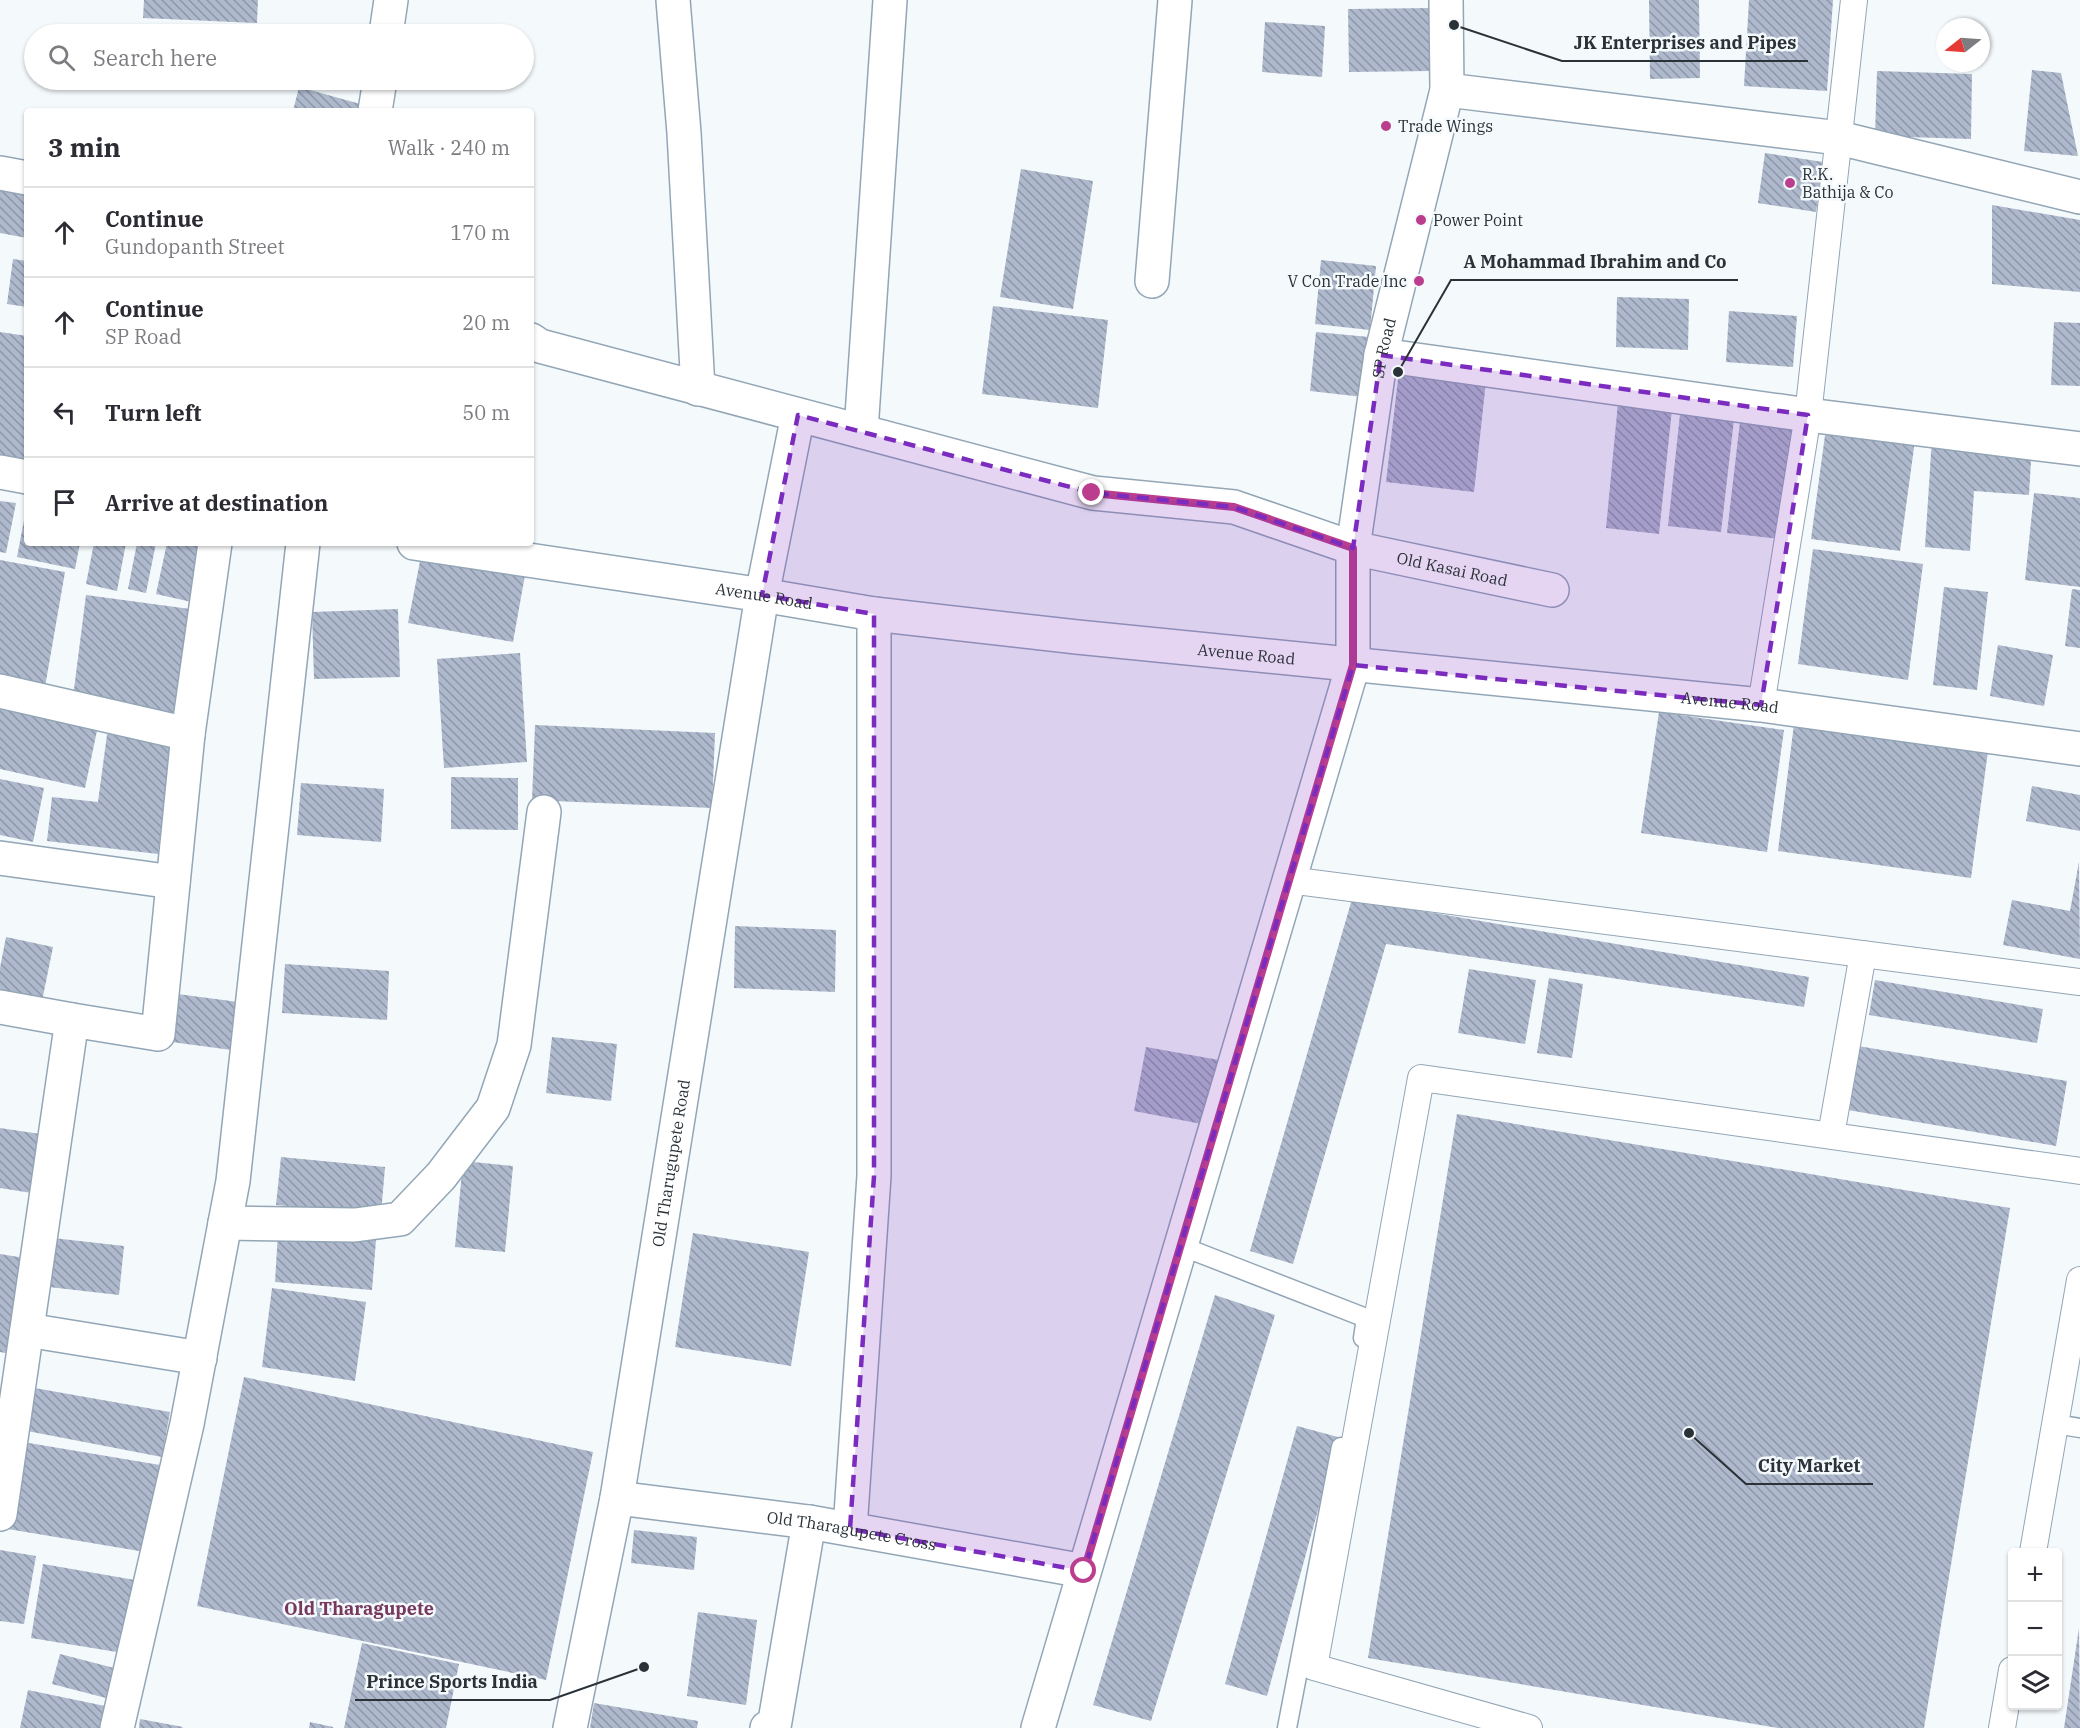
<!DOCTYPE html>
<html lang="en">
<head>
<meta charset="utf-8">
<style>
  body { margin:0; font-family:"IBM Plex Serif",serif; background:#f7f7f7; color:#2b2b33 }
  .controls { position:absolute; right:18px; bottom:18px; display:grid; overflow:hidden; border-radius:6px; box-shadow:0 2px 4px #0004 }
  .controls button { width:54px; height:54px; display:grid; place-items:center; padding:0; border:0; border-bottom:2px solid #e1e1e2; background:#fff; color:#2b2b33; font:30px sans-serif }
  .compass { position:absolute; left:1936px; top:18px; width:54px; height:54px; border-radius:50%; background:#fff; box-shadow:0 2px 4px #0004; rotate:253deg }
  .stop { position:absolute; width:18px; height:18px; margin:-14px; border:4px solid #bb3e8e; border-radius:50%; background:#fff }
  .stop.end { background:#bb3e8e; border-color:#fff; box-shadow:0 2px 6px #0008 }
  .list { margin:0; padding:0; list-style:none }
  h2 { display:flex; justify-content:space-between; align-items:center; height:78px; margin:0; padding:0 24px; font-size:26px }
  h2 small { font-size:20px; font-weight:400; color:#7c7c81 }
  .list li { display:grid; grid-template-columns:39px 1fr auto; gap:18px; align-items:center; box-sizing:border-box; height:90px; padding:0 24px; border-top:2px solid #e1e1e2 }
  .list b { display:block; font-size:22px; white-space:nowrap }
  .list p { margin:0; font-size:20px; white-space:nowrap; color:#7c7c81 }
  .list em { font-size:20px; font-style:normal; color:#7c7c81 }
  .icon { flex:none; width:33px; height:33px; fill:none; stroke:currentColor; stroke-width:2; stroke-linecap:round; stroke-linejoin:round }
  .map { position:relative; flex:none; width:2080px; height:1728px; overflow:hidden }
  .search { position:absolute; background:#fff; box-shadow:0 2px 4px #0004; left:24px; top:24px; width:510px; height:66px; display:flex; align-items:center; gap:15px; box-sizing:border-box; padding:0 21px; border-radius:33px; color:#7c7c81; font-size:22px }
  .panel { position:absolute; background:#fff; box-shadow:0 2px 4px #0004; left:24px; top:108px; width:510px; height:438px; border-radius:6px }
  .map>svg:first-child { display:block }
  .building { fill:url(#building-back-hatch) }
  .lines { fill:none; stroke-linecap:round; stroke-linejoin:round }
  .service-casing { stroke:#93a6b6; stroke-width:21 }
  .pedestrian-casing { stroke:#93a6b6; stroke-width:28 }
  .minor-casing { stroke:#93a6b6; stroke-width:36 }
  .tertiary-casing { stroke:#93a6b6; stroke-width:36 }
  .service { stroke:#fff; stroke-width:18 }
  .pedestrian { stroke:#fff; stroke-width:26 }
  .minor { stroke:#fff; stroke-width:33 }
  .tertiary { stroke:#fff; stroke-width:33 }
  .route { stroke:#bb3e8e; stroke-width:8 }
  .marked { fill:#7b2cbf; fill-opacity:0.2; stroke:#7b2cbf; stroke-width:4.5; stroke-dasharray:12 8; stroke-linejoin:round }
  .poi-dot { fill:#bb3e8e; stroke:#f4f9fc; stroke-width:2 }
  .labels { text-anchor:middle; stroke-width:5; stroke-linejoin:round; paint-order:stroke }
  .poi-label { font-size:16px; fill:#2a3238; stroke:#f4f9fc; text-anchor:start }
  .street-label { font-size:16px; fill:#2a3238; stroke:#f4f9fc }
  .neighbourhood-label { font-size:18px; font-weight:bold; fill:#77385d; stroke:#f4f9fc }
  .leader { fill:none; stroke:#2a3238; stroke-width:2 }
  .callout-dot { fill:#2a3238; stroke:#f4f9fc; stroke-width:2 }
  .callout-label { font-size:18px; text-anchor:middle; font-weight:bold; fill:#2a3238; stroke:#f4f9fc; stroke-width:5; stroke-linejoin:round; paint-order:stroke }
</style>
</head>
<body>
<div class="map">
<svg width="2080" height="1728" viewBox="0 0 2080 1728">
  <defs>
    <pattern id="building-back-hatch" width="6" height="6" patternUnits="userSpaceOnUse" patternTransform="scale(1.5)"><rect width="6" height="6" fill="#aeb9cd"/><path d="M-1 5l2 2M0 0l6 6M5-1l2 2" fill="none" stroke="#8e97a7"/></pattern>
  </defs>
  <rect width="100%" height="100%" fill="#f4f9fc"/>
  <!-- building -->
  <g class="building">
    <path d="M144 0H258L257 23 143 18Z"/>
    <path d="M1649 0H1699L1700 78 1650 79Z"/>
    <path d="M1749 0H1833L1827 91 1744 86Z"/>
    <path d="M1431 8V71L1349 72 1348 9Z"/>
    <path d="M1265 22 1325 26 1322 77 1262 72Z"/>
    <path d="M2032 70 2061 73 2078 156 2024 151Z"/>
    <path d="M1877 71 1972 74 1971 139 1875 136Z"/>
    <path d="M299 87 364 105 363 111H293Z"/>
    <path d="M1765 153 1823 162 1816 212 1758 203Z"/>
    <path d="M1021 169 1093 181 1073 309 1000 297Z"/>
    <path d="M0 190 27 195V238L0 233Z"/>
    <path d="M1992 205 2080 220V292L1992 284Z"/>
    <path d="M13 259 27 261V307L7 304Z"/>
    <path d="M1321 260 1376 266 1370 330 1315 324Z"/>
    <path d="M1617 297 1689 299 1688 350 1616 347Z"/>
    <path d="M993 306 1108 320 1098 408 982 394Z"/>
    <path d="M1729 311 1797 316 1793 367 1726 362Z"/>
    <path d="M2054 322 2080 323V386L2051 385Z"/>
    <path d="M0 332 27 336V460L0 455Z"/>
    <path d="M1316 332 1369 337 1363 397 1310 391Z"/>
    <path d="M1400 362 1487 372 1474 492 1386 482Z"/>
    <path d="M1618 403 1672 409 1659 534 1606 528Z"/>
    <path d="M1681 405 1735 411 1721 532 1668 526Z"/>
    <path d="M1741 413 1794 420 1780 539 1727 533Z"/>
    <path d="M1826 428 1915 440 1900 551 1811 539Z"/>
    <path d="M1932 438 2032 444 2029 495 1974 491 1970 551 1925 547Z"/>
    <path d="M2034 493 2080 498V587L2025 580Z"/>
    <path d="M0 501 16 503 6 553 0 552Z"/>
    <path d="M26 510 27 543H80L75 569 17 557Z"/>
    <path d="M94 543H126L117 591 86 584Z"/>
    <path d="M137 543H156L146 593 128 589Z"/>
    <path d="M167 543H208L196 603 156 594Z"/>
    <path d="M1813 549 1923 564 1908 680 1798 664Z"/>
    <path d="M421 556 525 575 513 642 408 623Z"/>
    <path d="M0 560 65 572 45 687 0 678Z"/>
    <path d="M1944 587 1988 592 1977 690 1933 685Z"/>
    <path d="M2072 589 2080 590V648L2065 646Z"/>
    <path d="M86 595 190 609 175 713 73 697Z"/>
    <path d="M398 609 400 677 314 679 312 612Z"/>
    <path d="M1998 645 2053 655 2044 706 1990 696Z"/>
    <path d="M520 653 527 762 444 768 437 659Z"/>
    <path d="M0 704 98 726 85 788 0 769Z"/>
    <path d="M1659 712 1784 730 1767 852 1641 833Z"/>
    <path d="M1794 724 1988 751 1971 878 1778 851Z"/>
    <path d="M535 725 715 733 712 808 532 800Z"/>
    <path d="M108 727 173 736 158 854 47 841 52 797 98 802Z"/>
    <path d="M451 777 518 778V830L451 829Z"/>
    <path d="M0 779 44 788 33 842 0 835Z"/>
    <path d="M301 783 384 789 381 842 297 835Z"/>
    <path d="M2032 786 2080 795V831L2026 821Z"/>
    <path d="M2079 862 2080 959 2003 945 2012 900 2070 911Z"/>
    <path d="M1352 899 1809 977 1804 1007 1386 944 1293 1264 1250 1251Z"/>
    <path d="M735 926 836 930 835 992 734 988Z"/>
    <path d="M6 937 53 947 41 1006 0 998V968Z"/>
    <path d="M285 964 389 971 387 1020 282 1013Z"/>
    <path d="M1469 969 1536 980 1525 1044 1458 1033Z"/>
    <path d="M1549 978 1583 984 1572 1058 1537 1053Z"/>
    <path d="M1875 980 2043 1009 2037 1043 1869 1015Z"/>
    <path d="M170 993 246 1003 239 1051 164 1041Z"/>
    <path d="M552 1037 617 1044 611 1101 546 1093Z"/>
    <path d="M1858 1046 2067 1081 2056 1146 1848 1110Z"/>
    <path d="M1146 1047 1219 1060 1207 1125 1134 1111Z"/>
    <path d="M1457 1114 2010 1208 1924 1728H1778L1368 1658Z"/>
    <path d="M0 1128 47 1135 38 1194 0 1188Z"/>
    <path d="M281 1157 385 1167 381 1214 276 1205Z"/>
    <path d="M463 1161 513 1166 505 1252 455 1247Z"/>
    <path d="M278 1232 376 1240 372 1290 275 1282Z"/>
    <path d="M693 1233 809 1252 791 1366 675 1347Z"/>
    <path d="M44 1237 124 1246 119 1295 40 1286Z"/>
    <path d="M0 1254 31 1259 17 1355 0 1352Z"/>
    <path d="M272 1288 366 1302 355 1381 262 1367Z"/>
    <path d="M1215 1295 1275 1315 1151 1721 1093 1705Z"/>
    <path d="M244 1377 593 1452 546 1680 197 1606Z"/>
    <path d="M29 1387 170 1412 162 1457 22 1430Z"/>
    <path d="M1297 1426 1338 1437 1267 1696 1225 1684Z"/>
    <path d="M23 1442 160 1465 145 1552 8 1529Z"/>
    <path d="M634 1530 697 1537 694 1570 631 1563Z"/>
    <path d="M0 1550 36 1556 24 1624 0 1621Z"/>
    <path d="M43 1564 135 1580 123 1653 31 1638Z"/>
    <path d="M698 1612 757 1620 746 1705 687 1696Z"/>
    <path d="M2079 1628 2080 1728H2064Z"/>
    <path d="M362 1643 459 1664 446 1728H344Z"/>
    <path d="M60 1654 118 1669 110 1699 52 1684Z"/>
    <path d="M28 1690 105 1706 100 1728H20Z"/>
    <path d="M594 1703 698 1721 697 1728H590Z"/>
    <path d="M140 1719 183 1727 182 1728H139Z"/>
    <path d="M310 1722 333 1727V1728H309Z"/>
  </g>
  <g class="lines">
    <defs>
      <g id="service">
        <path d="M1181 1246 1366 1318 1363 1338"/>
        <path d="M2055 1424 2080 1428"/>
        <path d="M1287 1728 1341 1447"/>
      </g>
      <g id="pedestrian">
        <path d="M1761 705 1808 415 1854 0"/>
        <path d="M1289 880 2080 982"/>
        <path d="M1831 1135 1863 954"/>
        <path d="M2033 1552 2080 1280"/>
        <path d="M1529 1728 1314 1667 1421 1078 2080 1171"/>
        <path d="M2002 1728 2012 1670"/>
      </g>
      <g id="minor">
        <path d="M673 0 684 133 698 389"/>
        <path d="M386 34 391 0"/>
        <path d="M1447 90 1839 138 2080 197"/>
        <path d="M375 111 380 80"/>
        <path d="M0 173 27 178"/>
        <path d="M1152 281 1175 0"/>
        <path id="s1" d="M531 340 540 346 1093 493 1234 507 1353 548 1552 590"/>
        <path d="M1381 355 1808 415 2080 449"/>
        <path d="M861 431 890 0"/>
        <path d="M762 595 798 415"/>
        <path d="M0 691 188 734"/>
        <path d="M0 858 173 882"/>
        <path d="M0 1007 72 1020"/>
        <path d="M225 1223 355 1225 400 1219 441 1176 493 1108 514 1045 544 812"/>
        <path d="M27 1330 200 1358"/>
        <path id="s2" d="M617 1498 809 1522 1084 1571"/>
        <path d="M0 1514 72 1020 158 1034 188 734 215 543"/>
        <path d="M850 1529 874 1176V614"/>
        <path d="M117 1728 187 1424 233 1181 303 543"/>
        <path d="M767 1728 774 1727 809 1522"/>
        <path id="s3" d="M1038 1728 1353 665V548L1381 355 1447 90 1446 0"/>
      </g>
      <g id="tertiary">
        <path d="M0 472 27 477"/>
        <path id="s4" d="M414 543 762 595 874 614 1077 637 1761 705 2080 749"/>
        <path id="s5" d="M570 1728 617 1498 762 595"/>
      </g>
    </defs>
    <!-- service casing -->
    <use href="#service" class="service-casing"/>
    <!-- pedestrian casing -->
    <use href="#pedestrian" class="pedestrian-casing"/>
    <!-- minor casing -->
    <use href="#minor" class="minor-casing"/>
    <!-- tertiary casing -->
    <use href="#tertiary" class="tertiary-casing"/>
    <!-- service -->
    <use href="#service" class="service"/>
    <!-- pedestrian -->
    <use href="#pedestrian" class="pedestrian"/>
    <!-- minor -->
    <use href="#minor" class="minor"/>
    <!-- tertiary -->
    <use href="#tertiary" class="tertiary"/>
  </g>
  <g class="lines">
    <!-- route -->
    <path class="route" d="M1084 1571 1353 665V548L1234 507 1092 493"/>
  </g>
  <!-- marked area -->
  <path class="marked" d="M1381 355 1808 415 1761 705 1353 665 1084 1571 850 1529 874 1176V614L762 595 798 415 1093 493 1234 507 1353 548Z"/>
  <!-- markers -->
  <g class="poi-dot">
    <circle cx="1386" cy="126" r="6"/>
    <circle cx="1790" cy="183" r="6"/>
    <circle cx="1421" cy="220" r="6"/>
    <circle cx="1419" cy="281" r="6"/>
  </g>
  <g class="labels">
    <!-- poi labels -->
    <g class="poi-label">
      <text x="1398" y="132">Trade Wings</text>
      <text x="1802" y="180">R.K.<tspan x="1802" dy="18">Bathija &amp; Co</tspan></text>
      <text x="1433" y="226">Power Point</text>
      <text x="1407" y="287" text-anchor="end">V Con Trade Inc</text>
    </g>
    <!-- street labels -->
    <g class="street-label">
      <text dy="6" stroke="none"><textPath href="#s3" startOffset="1428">SP Road</textPath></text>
      <text dy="6" stroke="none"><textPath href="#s1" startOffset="952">Old Kasai Road</textPath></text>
      <text dy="6" stroke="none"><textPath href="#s4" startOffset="354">Avenue Road</textPath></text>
      <text dy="6" stroke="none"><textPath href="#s4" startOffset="840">Avenue Road</textPath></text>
      <text dy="6" stroke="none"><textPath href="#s4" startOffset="1326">Avenue Road</textPath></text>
      <text dy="6" stroke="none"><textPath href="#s5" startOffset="574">Old Tharugupete Road</textPath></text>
      <text dy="6" stroke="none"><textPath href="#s2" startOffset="237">Old Tharagupete Cross</textPath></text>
    </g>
    <!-- neighbourhood labels -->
    <g class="neighbourhood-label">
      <text x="359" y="1615">Old Tharagupete</text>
    </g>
  </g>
  <!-- callouts -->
  <path class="leader" d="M1454 25L1562 61H1808M1398 372L1451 280H1738M1689 1433L1746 1484H1873M644 1667L550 1700H355"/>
  <g class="callout-dot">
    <circle cx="1454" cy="25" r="6"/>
    <circle cx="1398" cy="372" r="6"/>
    <circle cx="1689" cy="1433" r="6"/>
    <circle cx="644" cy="1667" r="6"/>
  </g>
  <g class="callout-label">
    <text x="1685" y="49">JK Enterprises and Pipes</text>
    <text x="1595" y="268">A Mohammad Ibrahim and Co</text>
    <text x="1809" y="1472">City Market</text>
    <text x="452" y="1688">Prince Sports India</text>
  </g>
</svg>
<div class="controls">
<button>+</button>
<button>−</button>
<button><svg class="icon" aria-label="layers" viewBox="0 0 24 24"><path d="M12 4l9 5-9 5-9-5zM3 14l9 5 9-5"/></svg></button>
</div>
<svg class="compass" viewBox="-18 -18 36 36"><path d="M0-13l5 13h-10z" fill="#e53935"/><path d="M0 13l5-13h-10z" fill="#7c7c81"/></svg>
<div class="stop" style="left:1084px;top:1571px"></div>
<div class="stop end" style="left:1092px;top:493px"></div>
<div class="search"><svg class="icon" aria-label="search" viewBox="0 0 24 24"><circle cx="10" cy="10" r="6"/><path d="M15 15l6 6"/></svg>Search here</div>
<section class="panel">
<h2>3 min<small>Walk · 240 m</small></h2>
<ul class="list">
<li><svg class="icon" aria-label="ahead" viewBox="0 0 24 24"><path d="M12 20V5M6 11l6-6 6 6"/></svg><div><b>Continue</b><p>Gundopanth Street</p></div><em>170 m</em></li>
<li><svg class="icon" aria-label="ahead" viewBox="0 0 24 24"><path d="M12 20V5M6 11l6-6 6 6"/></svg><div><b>Continue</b><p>SP Road</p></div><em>20 m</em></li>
<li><svg class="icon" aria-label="left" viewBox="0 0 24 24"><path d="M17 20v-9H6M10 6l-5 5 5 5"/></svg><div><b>Turn left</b></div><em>50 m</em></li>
<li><svg class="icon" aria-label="arrive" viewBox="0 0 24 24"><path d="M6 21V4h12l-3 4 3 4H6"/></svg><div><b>Arrive at destination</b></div></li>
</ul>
</section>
</div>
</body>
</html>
